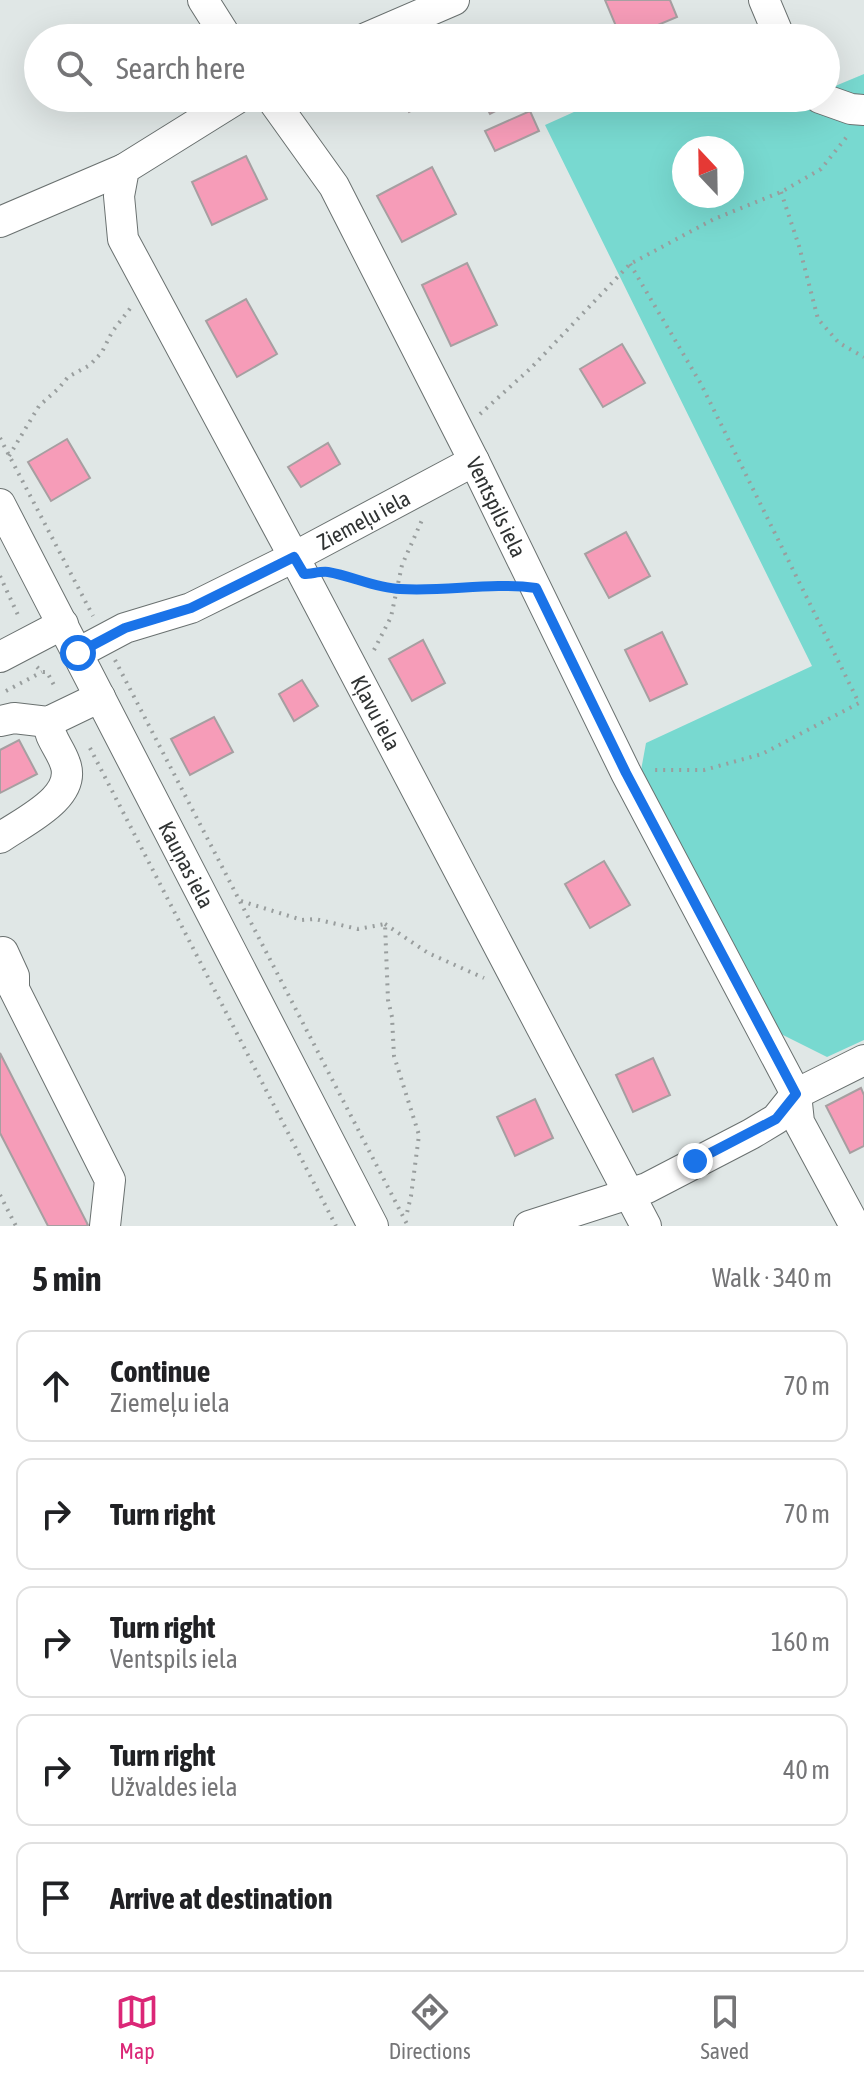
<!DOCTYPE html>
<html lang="en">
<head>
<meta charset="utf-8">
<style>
  body { margin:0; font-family:"Asap Condensed",sans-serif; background:#f2f2f2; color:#202124 }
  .compass { position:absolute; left:672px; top:136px; width:72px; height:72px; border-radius:50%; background:#fff; box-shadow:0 8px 32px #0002; rotate:338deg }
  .stop { position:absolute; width:24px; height:24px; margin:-18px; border:6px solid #1a73e8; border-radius:50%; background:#fff }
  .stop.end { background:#1a73e8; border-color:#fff; box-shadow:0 2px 8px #0008 }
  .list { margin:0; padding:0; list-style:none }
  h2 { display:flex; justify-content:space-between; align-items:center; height:104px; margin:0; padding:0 32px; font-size:34px }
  h2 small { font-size:26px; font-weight:400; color:#757577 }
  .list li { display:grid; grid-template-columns:52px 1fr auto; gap:24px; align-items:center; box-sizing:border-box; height:112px; margin:0 16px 16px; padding:0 16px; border:2px solid #e0e0e0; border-radius:16px }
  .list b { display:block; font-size:30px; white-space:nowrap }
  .list p { margin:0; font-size:26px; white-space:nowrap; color:#757577 }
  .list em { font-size:26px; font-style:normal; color:#757577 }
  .icon { flex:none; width:44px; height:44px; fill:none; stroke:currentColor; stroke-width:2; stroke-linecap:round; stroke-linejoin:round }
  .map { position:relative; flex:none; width:864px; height:1226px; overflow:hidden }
  .search { position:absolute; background:#fff; box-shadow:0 8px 32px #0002; left:24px; right:24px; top:24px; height:88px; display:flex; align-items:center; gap:20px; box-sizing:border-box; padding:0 28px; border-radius:44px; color:#757577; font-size:30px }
  .sheet { height:744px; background:#fff }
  nav { display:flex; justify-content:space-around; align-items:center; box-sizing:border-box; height:112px; border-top:2px solid #e0e0e0; background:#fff; font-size:22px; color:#757577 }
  nav a { display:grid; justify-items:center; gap:4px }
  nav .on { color:#db2777 }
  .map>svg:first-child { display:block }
  .green { fill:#78d9d0; fill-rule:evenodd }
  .building { fill:#f69cb8; stroke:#a69fa1; stroke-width:2 }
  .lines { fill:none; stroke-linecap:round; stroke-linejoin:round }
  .minor-casing { stroke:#6a7170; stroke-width:32 }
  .path { stroke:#999e9e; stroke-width:4; stroke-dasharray:2 6; stroke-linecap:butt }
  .minor { stroke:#fff; stroke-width:30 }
  .route { stroke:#1a73e8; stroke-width:10 }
  .labels { text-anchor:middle; stroke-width:6; stroke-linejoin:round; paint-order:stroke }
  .street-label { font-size:22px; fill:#303333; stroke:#edf4f3 }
</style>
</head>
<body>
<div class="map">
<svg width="864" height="1226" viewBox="0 0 864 1226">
  <rect width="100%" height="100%" fill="#e0e7e6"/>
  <!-- green -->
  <path class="green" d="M864 74V1040L827 1057 775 1031 640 776 646 743 812 666 545 125 605 98H826L828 89ZM684 148H732V196H684Z"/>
  <!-- building -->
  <g class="building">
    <path d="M605 0H670L677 17 627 38H621Z"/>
    <path d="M402 98H437L409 112Z"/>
    <path d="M482 98H521L490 114Z"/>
    <path d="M530 111 539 131 495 151 485 131Z"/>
    <path d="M246 156 267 199 212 225 192 182Z"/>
    <path d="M432 167 456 214 402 242 377 196Z"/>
    <path d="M467 263 497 325 451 346 422 285Z"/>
    <path d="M246 299 277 354 237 377 206 321Z"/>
    <path d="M622 344 645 383 603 407 580 369Z"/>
    <path d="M67 439 90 478 51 501 28 462Z"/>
    <path d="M328 443 340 464 301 487 288 467Z"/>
    <path d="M626 532 650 576 609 598 585 554Z"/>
    <path d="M662 632 687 684 650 701 625 650Z"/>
    <path d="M423 640 445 683 412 701 389 659Z"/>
    <path d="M302 680 318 706 294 721 279 694Z"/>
    <path d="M214 717 233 752 190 775 171 739Z"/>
    <path d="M19 740 37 774 0 793V750Z"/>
    <path d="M604 861 630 905 590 928 565 884Z"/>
    <path d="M0 1053 88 1225 86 1226H48L0 1133Z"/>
    <path d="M653 1058 670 1095 633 1112 616 1075Z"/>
    <path d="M861 1088 864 1095V1146L850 1153 826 1106Z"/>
    <path d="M535 1099 553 1138 515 1156 497 1117Z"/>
  </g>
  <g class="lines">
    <defs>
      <g id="minor">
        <path d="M203 0 227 38"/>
        <path d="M764 0 780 38"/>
        <path d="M366 38 454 0"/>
        <path id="s1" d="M238 98 124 169 119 196 123 239 294 557 646 1226"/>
        <path id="s2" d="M271 98 334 186 474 461 626 773 796 1094 799 1122 855 1226"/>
        <path d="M820 98 851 109 864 110"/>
        <path d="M0 222 124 169"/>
        <path id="s3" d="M0 504 373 1226"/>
        <path id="s4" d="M78 653 125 628 191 608 294 557 474 461"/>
        <path d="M0 657 63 624"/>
        <path d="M0 721 14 718 48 722 100 697"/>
        <path d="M0 838C24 821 78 797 65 763 60 748 49 738 48 722"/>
        <path d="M3 952 14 976V989L110 1180 105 1226"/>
        <path d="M529 1226 647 1188 751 1134 776 1119 796 1094 864 1060"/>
      </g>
    </defs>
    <!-- minor casing -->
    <use href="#minor" class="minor-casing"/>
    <!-- path -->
    <g class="path">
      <path d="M781 192 799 246 818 319 839 343 864 357"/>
      <path d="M630 264 701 384 859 703 762 754 704 770H652"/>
      <path d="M480 414 531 368 630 264 714 219 781 192 821 169 849 134"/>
      <path d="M0 438 93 616"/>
      <path d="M9 456 39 406 59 388 68 377 90 365 102 352 112 332 132 306"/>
      <path d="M334 574C374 587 414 592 457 589 474 588 490 585 507 584"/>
      <path d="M0 576 18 615 16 619"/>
      <path d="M374 650 391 617 402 565 422 520"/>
      <path d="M115 660 408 1226"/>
      <path d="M37 667 42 672H47L56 689"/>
      <path d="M6 691 42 672"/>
      <path d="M90 748 336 1226"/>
      <path d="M241 901 302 920 315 919 358 929 385 924 388 1000 392 1017 394 1056 419 1135 411 1196 406 1217"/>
      <path d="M385 924 428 953 484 978"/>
      <path d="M0 1195 16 1226"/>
    </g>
    <!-- minor -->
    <use href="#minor" class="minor"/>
  </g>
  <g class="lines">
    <!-- route -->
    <path class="route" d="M78 653 125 628 191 608 294 557 304 574C311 574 321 571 328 572 352 576 375 588 400 589 446 592 490 582 536 588L626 773 796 1094 776 1119 695 1161"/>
  </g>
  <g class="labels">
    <!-- street labels -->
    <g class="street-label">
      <text dy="8" stroke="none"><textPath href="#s2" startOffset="468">Ventspils iela</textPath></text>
      <text dy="8" stroke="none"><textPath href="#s4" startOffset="316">Ziemeļu iela</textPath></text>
      <text dy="8" stroke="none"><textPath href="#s1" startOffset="742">Kļavu iela</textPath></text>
      <text dy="8" stroke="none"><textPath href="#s3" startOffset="406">Kauņas iela</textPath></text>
    </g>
  </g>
</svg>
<svg class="compass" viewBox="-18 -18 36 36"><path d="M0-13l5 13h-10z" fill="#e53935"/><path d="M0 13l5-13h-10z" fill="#757577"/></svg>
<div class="stop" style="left:78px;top:653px"></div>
<div class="stop end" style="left:695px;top:1161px"></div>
<div class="search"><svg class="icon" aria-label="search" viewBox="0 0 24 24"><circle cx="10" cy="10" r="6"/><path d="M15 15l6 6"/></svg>Search here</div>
</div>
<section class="sheet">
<h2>5 min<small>Walk · 340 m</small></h2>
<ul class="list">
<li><svg class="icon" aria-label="ahead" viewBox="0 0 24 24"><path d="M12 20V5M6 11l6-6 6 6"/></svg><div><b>Continue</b><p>Ziemeļu iela</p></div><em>70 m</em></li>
<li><svg class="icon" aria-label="right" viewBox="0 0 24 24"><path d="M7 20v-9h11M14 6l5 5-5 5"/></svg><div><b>Turn right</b></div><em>70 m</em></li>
<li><svg class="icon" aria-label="right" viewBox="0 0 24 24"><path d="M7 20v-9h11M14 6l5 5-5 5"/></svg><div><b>Turn right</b><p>Ventspils iela</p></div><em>160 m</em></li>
<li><svg class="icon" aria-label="right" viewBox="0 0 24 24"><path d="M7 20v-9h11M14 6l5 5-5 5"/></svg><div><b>Turn right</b><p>Užvaldes iela</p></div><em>40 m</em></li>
<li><svg class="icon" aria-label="arrive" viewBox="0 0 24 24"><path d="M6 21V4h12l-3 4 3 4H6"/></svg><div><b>Arrive at destination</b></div></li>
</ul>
</section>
<nav>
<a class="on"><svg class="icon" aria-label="map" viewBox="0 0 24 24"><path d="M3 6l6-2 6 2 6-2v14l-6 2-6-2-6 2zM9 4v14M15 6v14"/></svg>Map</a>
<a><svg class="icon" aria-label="directions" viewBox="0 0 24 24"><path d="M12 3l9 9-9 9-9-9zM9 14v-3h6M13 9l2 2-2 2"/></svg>Directions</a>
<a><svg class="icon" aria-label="saved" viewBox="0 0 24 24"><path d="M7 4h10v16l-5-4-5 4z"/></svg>Saved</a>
</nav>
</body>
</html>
